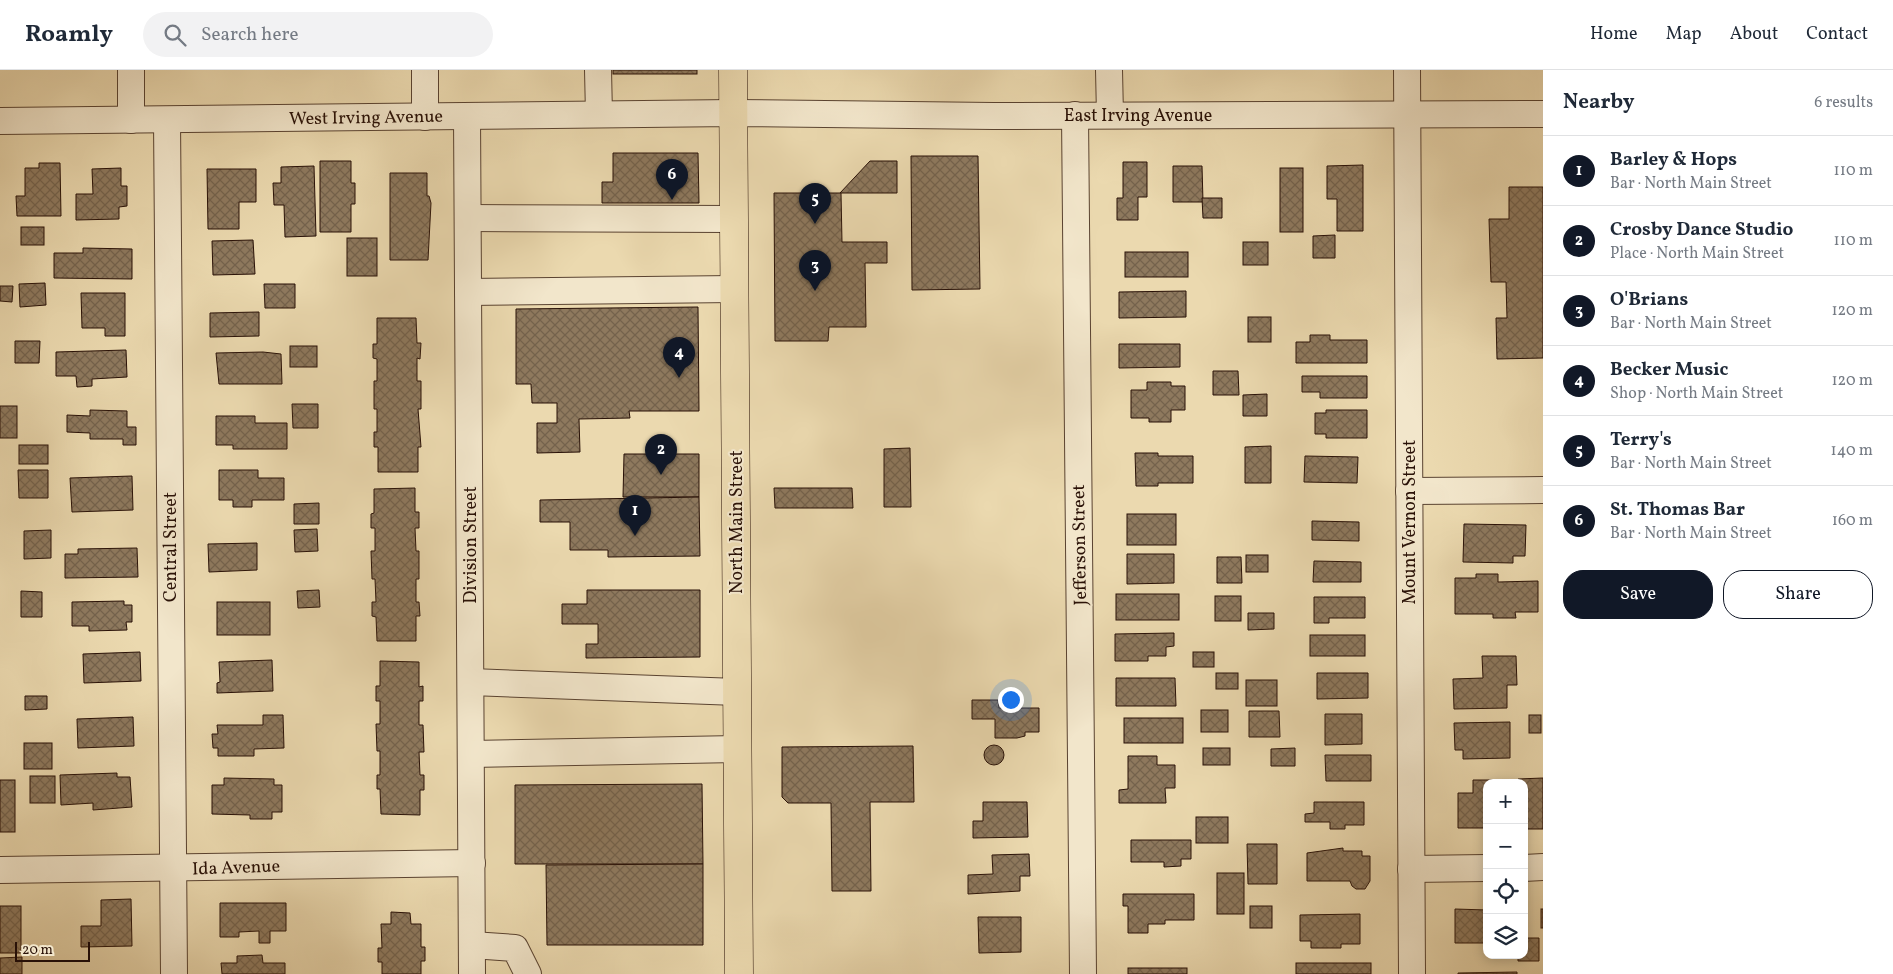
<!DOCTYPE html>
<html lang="en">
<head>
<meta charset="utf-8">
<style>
  body { margin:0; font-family:Vollkorn,serif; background:#f2f2f3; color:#1f2937 }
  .controls { position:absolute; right:15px; bottom:15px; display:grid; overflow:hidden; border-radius:10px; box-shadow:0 2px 12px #0003 }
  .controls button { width:45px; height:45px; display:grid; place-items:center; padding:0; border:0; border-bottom:1px solid #e0e1e3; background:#fff; color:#1f2937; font:25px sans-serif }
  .scale { position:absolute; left:15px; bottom:12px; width:75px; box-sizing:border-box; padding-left:5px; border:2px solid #291107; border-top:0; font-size:14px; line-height:18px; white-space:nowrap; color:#291107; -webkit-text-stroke:4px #f2e6cb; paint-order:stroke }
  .you { position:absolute; left:1010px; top:629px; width:18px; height:18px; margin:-12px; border:4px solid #fff; border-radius:50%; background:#1a73e8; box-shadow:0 0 0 8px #1a73e833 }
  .badge { display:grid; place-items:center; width:32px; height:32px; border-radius:50%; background:#111827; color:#fff; font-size:16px; font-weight:700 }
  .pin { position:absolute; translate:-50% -41px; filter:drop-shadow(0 1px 2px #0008) }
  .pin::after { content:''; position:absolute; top:26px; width:18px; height:15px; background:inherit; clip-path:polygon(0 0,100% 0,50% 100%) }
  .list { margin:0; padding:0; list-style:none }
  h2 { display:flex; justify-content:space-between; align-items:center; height:65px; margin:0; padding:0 20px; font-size:21px }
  h2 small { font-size:16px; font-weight:400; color:#747a83 }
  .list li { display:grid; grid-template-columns:32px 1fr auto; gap:15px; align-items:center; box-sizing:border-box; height:70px; padding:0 20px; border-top:1px solid #e0e1e3 }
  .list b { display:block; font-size:19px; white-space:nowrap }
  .list p { margin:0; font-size:16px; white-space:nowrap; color:#747a83 }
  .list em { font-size:16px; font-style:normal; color:#747a83 }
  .actions { display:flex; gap:10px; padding:15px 20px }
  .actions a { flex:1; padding:11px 0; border:1px solid #111827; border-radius:20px; text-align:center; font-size:18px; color:#111827 }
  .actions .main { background:#111827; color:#fff }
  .icon { flex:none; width:28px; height:28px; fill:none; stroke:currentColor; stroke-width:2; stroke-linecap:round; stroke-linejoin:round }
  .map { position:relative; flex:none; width:1543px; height:904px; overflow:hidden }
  header { display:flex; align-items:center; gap:30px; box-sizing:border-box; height:70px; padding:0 25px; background:#fff; border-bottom:1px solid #e0e1e3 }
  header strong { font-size:24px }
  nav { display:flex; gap:28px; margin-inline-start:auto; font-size:18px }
  .search { width:350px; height:45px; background:#f2f2f3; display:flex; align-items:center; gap:12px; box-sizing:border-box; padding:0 18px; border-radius:28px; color:#747a83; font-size:19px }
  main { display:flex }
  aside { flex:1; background:#fff }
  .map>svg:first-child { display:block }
  .building { fill:url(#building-cross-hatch); stroke:#291107 }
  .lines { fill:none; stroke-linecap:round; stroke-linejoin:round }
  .minor-casing { stroke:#5a4331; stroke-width:28 }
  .major-casing { stroke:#291107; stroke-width:29 }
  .minor { stroke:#f2e6cb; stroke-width:26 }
  .major { stroke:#ebd9af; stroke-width:28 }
  .labels { text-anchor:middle; stroke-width:4; stroke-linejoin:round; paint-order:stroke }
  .street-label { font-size:18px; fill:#291107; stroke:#f2e6cb }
</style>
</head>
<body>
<header>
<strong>Roamly</strong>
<div class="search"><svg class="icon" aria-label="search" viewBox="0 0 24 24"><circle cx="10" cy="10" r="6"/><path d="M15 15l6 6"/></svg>Search here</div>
<nav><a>Home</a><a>Map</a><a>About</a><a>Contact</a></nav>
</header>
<main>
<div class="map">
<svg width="1543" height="904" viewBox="0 0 1543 904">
  <defs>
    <pattern id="building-cross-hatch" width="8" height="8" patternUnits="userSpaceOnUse" patternTransform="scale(1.25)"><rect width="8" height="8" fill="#8e795e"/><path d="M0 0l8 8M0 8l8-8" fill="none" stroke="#74624c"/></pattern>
  </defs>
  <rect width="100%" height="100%" fill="#ebd9af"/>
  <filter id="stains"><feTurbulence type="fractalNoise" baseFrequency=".004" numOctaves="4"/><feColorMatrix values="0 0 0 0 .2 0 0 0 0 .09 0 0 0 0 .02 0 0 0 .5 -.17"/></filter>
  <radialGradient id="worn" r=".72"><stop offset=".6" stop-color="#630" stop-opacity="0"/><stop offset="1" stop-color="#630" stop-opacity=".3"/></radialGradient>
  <!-- building -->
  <g class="building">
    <rect x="613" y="0" width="84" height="4"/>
    <path d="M613 83H698L699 133H602V112H613Z"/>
    <path d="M911 86H978L980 219 912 220Z"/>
    <path d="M320 91H351V113H355V134H351V162H320Z"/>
    <path d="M870 91H897V123H840Z"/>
    <path d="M1123 92H1147V127H1138V150H1117V128H1123Z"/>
    <path d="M39 93H60L61 146H17L16 126H25V98H39Z"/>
    <path d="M1363 95V161H1337V129H1327V96Z"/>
    <path d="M314 96 316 166 285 167 284 135H274L273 113H281V97Z"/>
    <path d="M1173 96H1202L1203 132H1173Z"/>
    <path d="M121 98V116H127V136L119 137V149L76 150V124H93L92 99Z"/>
    <rect x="1280" y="98" width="23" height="64"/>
    <path d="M207 99H256V132H239V159H208Z"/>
    <path d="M390 103H427V126H429L431 133 428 190H390Z"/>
    <path d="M1509 117H1543V288L1497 289 1496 248H1507L1506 212H1491L1489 149H1509Z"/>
    <path d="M774 123H841L842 172H887V193H865L866 257H829L828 271H775Z"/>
    <path d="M1202 128H1222V148H1203Z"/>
    <rect x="21" y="157" width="23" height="18"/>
    <path d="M1335 165V188H1313V166Z"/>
    <rect x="347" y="168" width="30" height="38"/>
    <path d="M253 170 255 204 213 205 212 171Z"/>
    <rect x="1243" y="172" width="25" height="23"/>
    <path d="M83 178 132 179V209L54 208V183H83Z"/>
    <rect x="1125" y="182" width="63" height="25"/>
    <path d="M45 213 46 235 20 237 19 214Z"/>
    <path d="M264 214H295V238H265Z"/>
    <path d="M0 216H13L12 232 0 231Z"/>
    <path d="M1186 221V247L1119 248V222Z"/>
    <path d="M81 223H125V266H105V258H82Z"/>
    <path d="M698 237 699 341H629L630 348 579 349 580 382 537 383V353H557V333H532L531 314H516V239Z"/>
    <path d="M259 242V266L210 267V243Z"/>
    <rect x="1248" y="247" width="23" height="25"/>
    <path d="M377 248H416L417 273H421L420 289 417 288V311H421V339H418L421 377H418V402H378V377H374V362H377V339H374V311H377V289L373 288V274H377Z"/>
    <path d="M1310 265H1330V270H1367V293H1296V272H1310Z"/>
    <path d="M15 271H40L39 293H15Z"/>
    <path d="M1119 274H1180V297L1119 298Z"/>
    <rect x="290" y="276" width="27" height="21"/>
    <path d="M126 280 127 307 92 309V316L77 317 76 306H56V282Z"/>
    <path d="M263 282 281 284 282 314H219L216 283Z"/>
    <path d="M1213 301H1238L1239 325H1213Z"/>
    <path d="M1302 306H1367V328H1320V322H1302Z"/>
    <path d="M1147 312H1171V316H1185V340H1171V352H1149V348H1131V320H1147Z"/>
    <path d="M1267 324V346H1243V325Z"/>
    <path d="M292 334H318V358H293Z"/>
    <rect x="0" y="336" width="17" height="32"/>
    <path d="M90 340 127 341V357H136V375H123V369H90V363L67 362V345L90 346Z"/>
    <path d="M1326 340H1367V368H1326V364H1315V343H1326Z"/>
    <path d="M216 346H255V353H287V379H233V375H216Z"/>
    <rect x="19" y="375" width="29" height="19"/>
    <path d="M1271 376V413H1245V377Z"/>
    <path d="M910 378 911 437H884V379Z"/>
    <path d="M1135 383H1158V386H1193V413H1158V416H1136Z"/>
    <path d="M624 384H699V427H623Z"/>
    <path d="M1305 386 1358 387 1357 413 1304 412Z"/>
    <path d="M18 400H48V428H19Z"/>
    <path d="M219 400H258V408H284V430H252V437H233V430H219Z"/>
    <path d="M132 406 133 440 72 442 70 408Z"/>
    <path d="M415 418V442H419V458H415L416 481H419V509H416V532H419L420 546H416V571H377L376 547 372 546V532H376L375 509H372L371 481H375V458H371V444L374 443V419Z"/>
    <path d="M774 418H852L853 438H775Z"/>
    <path d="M699 427 700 486 608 487V480H570V452H540V430Z"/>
    <path d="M319 433V454H294V434Z"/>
    <rect x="1127" y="444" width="49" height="31"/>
    <path d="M1312 451 1359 452V471L1312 470Z"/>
    <path d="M1464 454 1526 455 1525 486H1513V493L1463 492Z"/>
    <path d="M317 459 318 481 295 482 294 460Z"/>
    <path d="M51 460V488L24 489V461Z"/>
    <path d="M257 473V500L209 502 208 474Z"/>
    <path d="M137 478 138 507 65 508V484H78V479Z"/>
    <path d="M1127 484H1174V513L1127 514Z"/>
    <rect x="1246" y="485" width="22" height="17"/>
    <path d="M1217 487H1241L1242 513H1217Z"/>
    <path d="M1314 491 1361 492V512H1313Z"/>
    <path d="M1476 504H1498V512L1538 511V542H1515L1516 548H1493V544H1455V508H1476Z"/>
    <path d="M319 520 320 537 298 538 297 521Z"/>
    <path d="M587 520H700V587L586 588V574H598V554H562V534H587Z"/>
    <path d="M21 521 42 522V547H21Z"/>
    <rect x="1116" y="524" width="63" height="26"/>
    <rect x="1215" y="526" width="26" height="25"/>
    <path d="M1314 527H1365V548H1329V553H1314Z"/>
    <path d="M124 531V535H132V552H126L127 560 89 561V556H72V532Z"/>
    <rect x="217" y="532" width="53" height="33"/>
    <path d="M1248 543H1274V559L1248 560Z"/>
    <path d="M1174 563V576L1166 577V586H1148V591H1115V564Z"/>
    <rect x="1310" y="565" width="55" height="21"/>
    <path d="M140 582 141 611 84 613 83 584Z"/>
    <rect x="1193" y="582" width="21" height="15"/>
    <path d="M1482 586H1516L1517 615H1507V638L1454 639 1453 609 1483 608Z"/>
    <path d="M272 590 273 621 217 623V613L220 612 219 592Z"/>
    <path d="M380 591 419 592V617L423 616V631H419V655H423L424 682H419L420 705H424V720H420V745L381 744 380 719H377V705H380V681H377L376 654H380V631H376V616H380Z"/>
    <rect x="1216" y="603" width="22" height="16"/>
    <path d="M1317 603H1368V628L1317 629Z"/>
    <path d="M1116 608H1175L1176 636H1116Z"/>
    <rect x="1246" y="610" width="31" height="26"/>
    <path d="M25 626H47V639L25 640Z"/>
    <path d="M972 630H998L999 638H1039V662H1025V666L1017 668H995V649H972Z"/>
    <rect x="1201" y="640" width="27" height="22"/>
    <path d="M1249 641H1279L1280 667H1249Z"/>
    <path d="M1325 644H1362V674L1325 675Z"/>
    <path d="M263 645H283L284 678 254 679V686H218V678H213L212 664H218L217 655H263Z"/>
    <rect x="1529" y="645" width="12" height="18"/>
    <path d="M133 647 134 676 78 678 77 649Z"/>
    <rect x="1124" y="648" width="59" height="25"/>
    <path d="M1510 652V688L1463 689V680H1455L1454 653Z"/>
    <rect x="24" y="673" width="28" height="26"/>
    <circle cx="994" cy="685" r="10"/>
    <path d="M913 676 914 732H870L871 821H832L831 733H788L782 727V677Z"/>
    <rect x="1203" y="678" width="27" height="17"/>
    <path d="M1295 678V696H1271V679Z"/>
    <path d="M1325 685H1371V711H1326Z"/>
    <path d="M1128 686H1157V695H1175V718H1165L1166 733H1119V720L1128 719Z"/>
    <path d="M117 703V707H130L132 737 93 740V733L61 735 60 705Z"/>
    <rect x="30" y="706" width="25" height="27"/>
    <path d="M224 708 274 709V715H282V742H272V749H250V745L212 744V715H224Z"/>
    <path d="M1543 708V759H1524V713H1518V709Z"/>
    <rect x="0" y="710" width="15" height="52"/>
    <path d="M1473 710H1494V713H1487V758H1458V723H1473Z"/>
    <path d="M702 714 703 794H515V715Z"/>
    <path d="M983 732H1027L1028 767 973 768V751H983Z"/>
    <path d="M1314 732H1364V755H1345V759H1330V752H1305V744L1314 743Z"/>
    <rect x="1196" y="747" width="32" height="26"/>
    <path d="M1131 770H1191V789H1181V796L1164 797V792H1131Z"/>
    <path d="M1247 774H1277V814H1248Z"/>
    <path d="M1343 778V781H1362V786H1370V811L1365 819H1356L1352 816 1350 811H1307V783Z"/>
    <path d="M1029 784 1030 806H1020V821L968 824V805L993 804 992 785Z"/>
    <path d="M703 794V875H547L546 795Z"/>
    <rect x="1217" y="803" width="27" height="41"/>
    <path d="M1123 824H1194V850H1165V854H1148V863H1128V836H1123Z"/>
    <path d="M131 829 132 876 81 877V856H101V830Z"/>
    <path d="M220 833H286V861H270V873H259V861L239 862V867H220Z"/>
    <rect x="0" y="836" width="21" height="47"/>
    <rect x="1250" y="836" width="22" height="22"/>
    <path d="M1455 839 1487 840V873H1455Z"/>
    <rect x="1541" y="839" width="2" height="19"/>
    <path d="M391 842 410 843 411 854H421V877H425V891H421V904H382V892H378V878H382L381 854H391Z"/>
    <path d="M1360 844V874H1341V878H1311V871H1300V845Z"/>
    <path d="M978 847H1021V882L979 883Z"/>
    <path d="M1524 868H1539V891H1518V885H1524Z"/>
    <path d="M262 885 263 893H285V904H222L221 893H237V886Z"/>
    <path d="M22 887V904H0V888Z"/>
    <rect x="1296" y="893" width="75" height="11"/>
    <rect x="1128" y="898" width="59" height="6"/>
    <path d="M1517 902V904H1458V903Z"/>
  </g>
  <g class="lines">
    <defs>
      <g id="minor">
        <path d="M131 0V50"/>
        <path d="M425 0V47"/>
        <path d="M598 0 599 44"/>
        <path d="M1109 0 1110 45"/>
        <path d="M1407 0 1412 904"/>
        <path d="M1075 45 1083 904"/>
        <path d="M467 46 472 904"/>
        <path d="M167 50 174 904"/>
        <path d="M0 51 733 43 993 46 1543 44"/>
        <path d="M468 148 733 149"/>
        <path d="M468 222 734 219"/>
        <path d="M1409 421 1543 420"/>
        <path d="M471 612 737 622"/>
        <path d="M471 684 737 679"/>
        <path d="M1524 798 1543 797"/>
        <path d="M1411 799 1487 798"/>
        <path d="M0 800C157 799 314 794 472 793"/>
        <path d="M472 875 515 878 528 904"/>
      </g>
      <path id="major" d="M733 0 739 904"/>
    </defs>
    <!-- minor casing -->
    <use href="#minor" class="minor-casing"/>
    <!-- major casing -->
    <use href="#major" class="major-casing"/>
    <!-- minor -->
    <use href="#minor" class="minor"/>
    <!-- major -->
    <use href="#major" class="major"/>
  </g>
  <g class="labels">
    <!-- street labels -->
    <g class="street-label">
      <text x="1138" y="51">East Irving Avenue</text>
      <text transform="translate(366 47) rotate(-1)" y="6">West Irving Avenue</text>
      <text transform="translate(736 452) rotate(-90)" y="6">North Main Street</text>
      <text transform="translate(1409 452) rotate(-90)" y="6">Mount Vernon Street</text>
      <text transform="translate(470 475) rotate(-90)" y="6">Division Street</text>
      <text transform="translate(1079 475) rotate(-91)" y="6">Jefferson Street</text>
      <text transform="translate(170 477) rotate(-90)" y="6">Central Street</text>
      <text transform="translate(236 797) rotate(-2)" y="6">Ida Avenue</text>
    </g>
  </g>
  <rect width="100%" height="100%" filter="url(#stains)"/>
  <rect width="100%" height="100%" fill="url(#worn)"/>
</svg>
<div class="controls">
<button>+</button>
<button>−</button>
<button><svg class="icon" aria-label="locate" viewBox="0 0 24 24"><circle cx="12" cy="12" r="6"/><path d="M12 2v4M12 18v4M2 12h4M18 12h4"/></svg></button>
<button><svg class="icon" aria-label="layers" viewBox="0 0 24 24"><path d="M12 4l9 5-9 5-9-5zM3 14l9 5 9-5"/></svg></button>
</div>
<div class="scale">20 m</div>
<div class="you"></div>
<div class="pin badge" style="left:635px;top:466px">1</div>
<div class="pin badge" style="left:661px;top:405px">2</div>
<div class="pin badge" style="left:815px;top:221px">3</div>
<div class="pin badge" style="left:679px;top:308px">4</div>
<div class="pin badge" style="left:815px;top:154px">5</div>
<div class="pin badge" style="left:672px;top:130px">6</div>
</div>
<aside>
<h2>Nearby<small>6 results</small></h2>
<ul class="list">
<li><span class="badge">1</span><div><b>Barley &amp; Hops</b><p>Bar · North Main Street</p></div><em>110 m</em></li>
<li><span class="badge">2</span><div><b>Crosby Dance Studio</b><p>Place · North Main Street</p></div><em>110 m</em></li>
<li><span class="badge">3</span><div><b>O'Brians</b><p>Bar · North Main Street</p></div><em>120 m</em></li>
<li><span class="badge">4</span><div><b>Becker Music</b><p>Shop · North Main Street</p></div><em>120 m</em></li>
<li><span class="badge">5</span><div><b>Terry's</b><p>Bar · North Main Street</p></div><em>140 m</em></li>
<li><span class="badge">6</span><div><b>St. Thomas Bar</b><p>Bar · North Main Street</p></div><em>160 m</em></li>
</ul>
<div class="actions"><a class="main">Save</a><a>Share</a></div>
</aside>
</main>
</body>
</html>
